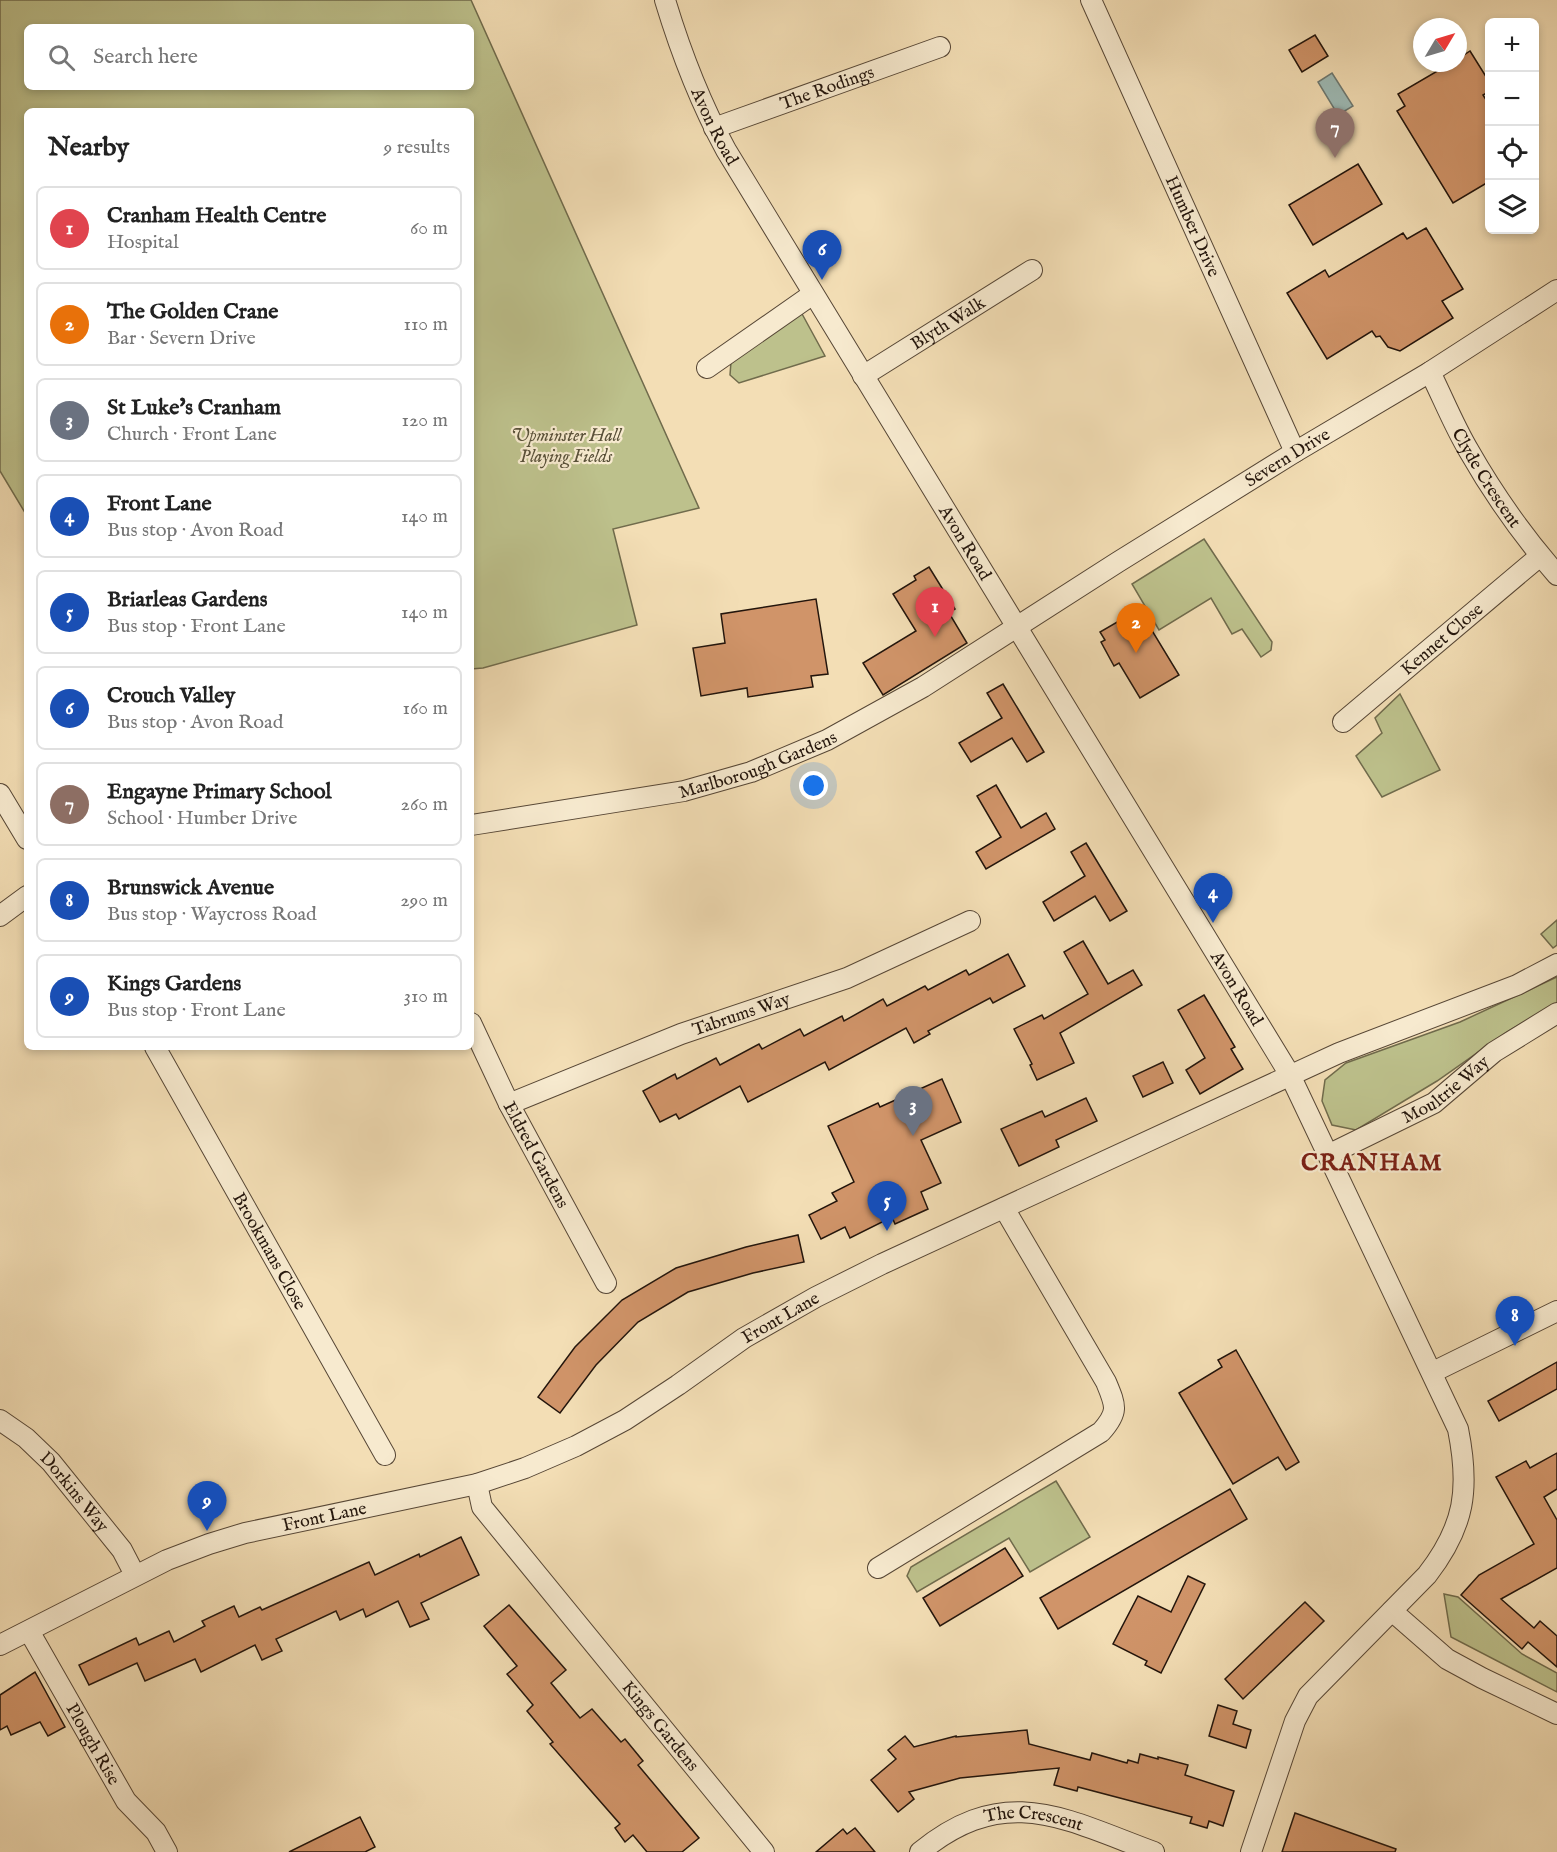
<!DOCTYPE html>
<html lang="en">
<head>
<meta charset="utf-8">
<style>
  body { margin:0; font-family:"IM FELL English",serif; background:#f2f2f2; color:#222 }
  .controls { position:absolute; right:18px; top:18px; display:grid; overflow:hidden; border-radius:9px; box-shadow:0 3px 9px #0003 }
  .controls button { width:54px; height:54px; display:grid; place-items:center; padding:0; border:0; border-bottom:2px solid #e0e0e0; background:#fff; color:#222; font:30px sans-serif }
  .compass { position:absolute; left:1413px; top:18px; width:54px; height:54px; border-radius:50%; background:#fff; box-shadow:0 3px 9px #0003; rotate:52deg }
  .you { position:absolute; left:814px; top:786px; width:21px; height:21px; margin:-15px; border:4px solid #fff; border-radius:50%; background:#1a73e8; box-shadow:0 0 0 9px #1a73e833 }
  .badge { display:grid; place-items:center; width:39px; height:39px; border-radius:50%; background:#1a73e8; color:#fff; font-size:20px; font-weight:700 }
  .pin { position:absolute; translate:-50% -50px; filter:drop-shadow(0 2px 3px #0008) }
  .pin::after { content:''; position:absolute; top:32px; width:21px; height:18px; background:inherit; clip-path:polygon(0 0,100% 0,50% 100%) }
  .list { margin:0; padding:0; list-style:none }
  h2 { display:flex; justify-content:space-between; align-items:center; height:78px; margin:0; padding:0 24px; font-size:26px }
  h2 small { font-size:20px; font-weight:400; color:#767676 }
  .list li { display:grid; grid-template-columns:39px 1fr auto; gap:18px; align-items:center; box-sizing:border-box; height:84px; margin:0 12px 12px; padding:0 12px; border:2px solid #e0e0e0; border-radius:9px }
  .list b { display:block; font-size:22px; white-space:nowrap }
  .list p { margin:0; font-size:20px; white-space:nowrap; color:#767676 }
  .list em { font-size:20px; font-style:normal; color:#767676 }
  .icon { flex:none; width:33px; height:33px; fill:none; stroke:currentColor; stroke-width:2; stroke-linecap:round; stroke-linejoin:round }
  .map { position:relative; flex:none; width:1557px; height:1852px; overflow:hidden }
  .search { position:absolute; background:#fff; box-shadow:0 3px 9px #0003; left:24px; top:24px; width:450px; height:66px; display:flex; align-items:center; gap:15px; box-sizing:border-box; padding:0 21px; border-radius:9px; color:#767676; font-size:22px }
  .panel { position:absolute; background:#fff; box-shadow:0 3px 9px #0003; left:24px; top:108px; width:450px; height:942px; border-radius:9px }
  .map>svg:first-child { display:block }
  .green { fill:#bdc18c; stroke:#706b4c; stroke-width:1.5; fill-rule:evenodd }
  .water { fill:#9ebbb6; stroke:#6d7972; stroke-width:1.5 }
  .building { fill:#d09469; stroke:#23150c; stroke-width:1.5 }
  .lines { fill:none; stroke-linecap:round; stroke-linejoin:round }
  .minor-casing { stroke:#574736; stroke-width:22 }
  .minor { stroke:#f7eacf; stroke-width:20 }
  .labels { text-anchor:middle; stroke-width:4.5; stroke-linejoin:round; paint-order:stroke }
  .street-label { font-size:18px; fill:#23150c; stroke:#f7eacf }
  .park-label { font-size:18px; font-style:italic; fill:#595139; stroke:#f7eacf }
  .district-label { font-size:24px; font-weight:bold; letter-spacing:1.5px; fill:#7a1f14; stroke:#f7eacf }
</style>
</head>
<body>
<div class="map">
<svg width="1557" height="1852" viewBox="0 0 1557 1852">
  <rect width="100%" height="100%" fill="#f3deb5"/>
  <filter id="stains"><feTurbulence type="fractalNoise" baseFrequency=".00333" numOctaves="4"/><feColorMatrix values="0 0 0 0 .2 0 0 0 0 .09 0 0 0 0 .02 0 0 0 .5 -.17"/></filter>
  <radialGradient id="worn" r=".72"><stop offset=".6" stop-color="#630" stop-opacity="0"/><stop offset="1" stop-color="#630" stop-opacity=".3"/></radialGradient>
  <!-- green -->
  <g class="green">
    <path d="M0 0H471L699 508 613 529 637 625 483 668 471 669V111H27V516L0 471ZM27 27H471V87H27Z"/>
    <path d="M801 312 825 356 739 383 730 375 731 362Z"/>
    <path d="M1204 539 1272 642 1271 650 1261 657 1242 629 1232 634 1211 598 1159 630 1132 584Z"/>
    <path d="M1400 694 1440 770 1382 797 1356 756 1382 733 1375 718Z"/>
    <path d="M1557 920V945L1553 948 1541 934Z"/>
    <path d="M1557 977V1003L1507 1032 1437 1081 1356 1130 1332 1125 1322 1101 1325 1080 1346 1063 1460 1022Z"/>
    <path d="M1056 1481 1090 1537 1030 1572 1009 1538 917 1592 907 1576 911 1567Z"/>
    <path d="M1444 1594 1458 1597 1522 1654 1557 1673V1692L1451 1637Z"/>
  </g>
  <!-- water -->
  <path class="water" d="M1332 73 1353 106 1338 115 1318 82Z"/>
  <!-- building -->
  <g class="building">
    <path d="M1315 35 1328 56 1302 72 1289 50Z"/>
    <path d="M1470 51 1490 83V91L1483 95 1490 106V181L1453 203 1397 111 1405 106 1398 94 1451 63H1458V59Z"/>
    <path d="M1358 164 1382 204 1313 245 1289 205Z"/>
    <path d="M1426 228 1463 289 1442 301 1453 318 1400 351 1388 347 1380 336 1376 337 1372 331 1327 359 1287 293 1325 270 1329 277 1403 233 1407 239Z"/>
    <path d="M929 567 955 609 949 613 967 643 883 695 863 663 916 631 893 594 916 580 914 576Z"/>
    <path d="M816 599 828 674 811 676 813 687 748 697 747 688 701 696 693 648 725 643 721 614Z"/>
    <path d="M1131 614 1134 619 1142 614 1179 675 1140 698 1119 663 1114 666 1101 642 1105 640 1100 632Z"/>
    <path d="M1003 684 1044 752 1027 762 1012 738 971 762 959 743 1002 718 987 693Z"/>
    <path d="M996 785 1021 828 1046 813 1055 829 986 869 976 852 1001 837 977 796Z"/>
    <path d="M1086 843 1127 911 1110 921 1095 896 1054 921 1043 902 1085 876 1071 852Z"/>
    <path d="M1083 941 1108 984 1133 970 1142 985 1060 1033 1074 1063 1037 1080 1030 1065 1032 1064 1014 1029 1042 1015 1044 1019 1088 994 1064 952Z"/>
    <path d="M1008 954 1025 986 993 1003 990 998 928 1031 930 1034 914 1043 906 1028 829 1070 825 1062 748 1102 740 1086 679 1119 676 1114 660 1122 643 1091 675 1074 677 1079 716 1058 720 1065 759 1044 762 1049 800 1029 804 1036 842 1016 844 1021 883 999 887 1006 925 986 928 990 966 970 969 975Z"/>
    <path d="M1204 995 1235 1047 1231 1049 1243 1069 1200 1094 1186 1070 1205 1058 1178 1010Z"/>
    <path d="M1163 1062 1173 1083 1143 1097 1133 1076Z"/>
    <path d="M942 1079 961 1122 921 1140 941 1183 921 1192 928 1209 895 1224 892 1217 850 1238 845 1227 821 1239 809 1215 837 1201 832 1193 854 1182 828 1126 878 1103 880 1107Z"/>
    <path d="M1086 1098 1097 1121 1056 1140 1059 1147 1019 1166 1001 1129 1042 1111 1045 1117Z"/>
    <path d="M798 1235 804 1262 753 1273 688 1292 638 1322 596 1365 560 1413 538 1397 575 1347 622 1300 676 1268 746 1247Z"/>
    <path d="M1236 1350 1299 1462 1286 1470 1278 1457 1233 1484 1179 1393 1222 1367 1218 1360Z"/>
    <path d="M1557 1362V1389L1499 1421 1488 1401Z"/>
    <path d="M1557 1453V1489L1544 1497 1557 1520V1568L1501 1599 1534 1628 1540 1621 1557 1636V1667L1528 1642 1522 1649 1461 1595 1479 1575 1534 1544 1496 1477 1526 1461 1530 1468Z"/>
    <path d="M1230 1489 1247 1519 1058 1629 1040 1598Z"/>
    <path d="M461 1537 479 1575 421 1603 429 1619 410 1627 398 1601 366 1617 363 1609 340 1620 336 1611 276 1639 282 1651 262 1660 255 1645 201 1672 195 1659 145 1681 137 1663 89 1685 79 1665 136 1638 139 1645 169 1631 174 1642 205 1626 202 1621 234 1606 239 1617 260 1607 262 1610 369 1562 375 1575 419 1554 420 1557Z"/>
    <path d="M1005 1548 1023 1576 940 1626 923 1598Z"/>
    <path d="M1188 1576 1205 1584 1161 1673 1145 1665 1147 1661 1113 1644 1138 1596 1171 1612Z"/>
    <path d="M1305 1602 1324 1621 1243 1699 1225 1679Z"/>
    <path d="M509 1605 566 1670 551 1683 580 1718 592 1709 621 1742 625 1739 643 1761 638 1765 699 1838 682 1852H647L633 1835 625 1842 615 1828 620 1824 550 1744 553 1742 527 1711 533 1705 507 1674 517 1666 484 1626Z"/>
    <path d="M35 1672 65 1727 48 1736 40 1722 11 1735 7 1726 0 1730V1695Z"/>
    <path d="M1218 1705 1237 1711 1233 1724 1251 1730 1246 1748 1209 1736Z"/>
    <path d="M1027 1730 1029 1744 1090 1760 1092 1753 1127 1763 1128 1760 1138 1763 1140 1754 1158 1759V1757L1188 1765 1185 1775 1234 1791 1223 1826 1209 1821 1207 1828 1190 1823 1192 1817 1078 1787 1077 1791 1054 1785 1059 1768 960 1778 909 1792 914 1799 898 1812 871 1780 896 1759 888 1750 905 1736 914 1747 956 1736V1737Z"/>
    <path d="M1295 1813 1396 1849 1395 1852H1282Z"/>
    <path d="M360 1817 375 1847 365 1852H289Z"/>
    <path d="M855 1828 875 1852H816L843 1829 847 1834Z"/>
  </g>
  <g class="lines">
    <defs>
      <g id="minor">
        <path id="s1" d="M665 0C681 53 700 102 726 150L1290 1075 1458 1429C1470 1489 1465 1526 1427 1575L1308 1696 1295 1721 1251 1852"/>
        <path id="s2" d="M1091 0 1295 452"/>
        <path id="s3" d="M714 128 940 47"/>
        <path d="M707 368 813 294"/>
        <path id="s4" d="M1430 372C1443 398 1454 426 1469 451 1494 495 1524 537 1557 575"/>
        <path id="s5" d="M863 376 1032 270"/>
        <path id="s6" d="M1343 722 1540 556"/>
        <path d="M0 794 27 839"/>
        <path id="s7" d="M471 825 684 791 751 772 827 740 923 687 1118 562 1295 452 1430 372 1557 290"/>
        <path d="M0 916 27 896"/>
        <path id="s8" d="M471 1023 509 1104 606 1283"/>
        <path id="s9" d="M155 1047 385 1455"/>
        <path id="s10" d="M509 1104 681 1034 847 978 970 921"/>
        <path id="s11" d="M1328 1155 1434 1103 1494 1052 1557 1013"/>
        <path d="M1433 1372 1557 1311"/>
        <path id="s12" d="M0 1420 26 1438 51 1462 122 1550 135 1575"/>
        <path id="s13" d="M477 1484 482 1507 764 1852"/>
        <path d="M878 1568 1101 1432C1119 1412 1116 1406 1106 1382L1004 1208"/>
        <path d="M1392 1611 1447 1659 1482 1678 1557 1714"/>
        <path id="s14" d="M29 1631 126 1801 156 1832 167 1852"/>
        <path id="s15" d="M0 1645 167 1560 209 1544 245 1533 477 1484 525 1468 576 1446 625 1420 678 1385 744 1338 816 1297 882 1264 1339 1053 1517 985 1557 964"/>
        <path id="s16" d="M920 1852C1006 1782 1064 1819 1154 1852"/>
      </g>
    </defs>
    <!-- minor casing -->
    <use href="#minor" class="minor-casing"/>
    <!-- minor -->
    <use href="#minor" class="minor"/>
  </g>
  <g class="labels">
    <!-- street labels -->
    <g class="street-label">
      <text dy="6" stroke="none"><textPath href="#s3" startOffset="120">The Rodings</textPath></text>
      <text dy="6" stroke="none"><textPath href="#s1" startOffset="136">Avon Road</textPath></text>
      <text dy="6" stroke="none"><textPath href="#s2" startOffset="248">Humber Drive</textPath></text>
      <text dy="6" stroke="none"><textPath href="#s5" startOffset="100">Blyth Walk</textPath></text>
      <text dy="6" stroke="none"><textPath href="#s7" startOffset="908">Severn Drive</textPath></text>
      <text dy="6" stroke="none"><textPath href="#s4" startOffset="120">Clyde Crescent</textPath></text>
      <text dy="6" stroke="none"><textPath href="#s1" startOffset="622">Avon Road</textPath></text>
      <text dy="6" stroke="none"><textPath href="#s6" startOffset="129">Kennet Close</textPath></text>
      <text dy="6" stroke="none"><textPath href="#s7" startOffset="294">Marlborough Gardens</textPath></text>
      <text dy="6" stroke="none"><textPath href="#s1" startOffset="1144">Avon Road</textPath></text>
      <text dy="6" stroke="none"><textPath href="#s10" startOffset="249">Tabrums Way</textPath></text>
      <text dy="6" stroke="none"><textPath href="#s11" startOffset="135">Moultrie Way</textPath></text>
      <text dy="6" stroke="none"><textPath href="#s8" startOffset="147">Eldred Gardens</textPath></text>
      <text dy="6" stroke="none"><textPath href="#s9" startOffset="234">Brookmans Close</textPath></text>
      <text dy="6" stroke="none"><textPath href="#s15" startOffset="855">Front Lane</textPath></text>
      <text dy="6" stroke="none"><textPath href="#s12" startOffset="104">Dorkins Way</textPath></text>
      <text dy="6" stroke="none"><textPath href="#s15" startOffset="351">Front Lane</textPath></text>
      <text dy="6" stroke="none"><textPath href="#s13" startOffset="306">Kings Gardens</textPath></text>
      <text dy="6" stroke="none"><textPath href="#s14" startOffset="130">Plough Rise</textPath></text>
      <text dy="6" stroke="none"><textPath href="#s16" startOffset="124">The Crescent</textPath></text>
    </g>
    <!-- park labels -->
    <g class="park-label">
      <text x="566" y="441">Upminster Hall<tspan x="566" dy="21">Playing Fields</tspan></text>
    </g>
    <!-- district labels -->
    <g class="district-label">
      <text x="1372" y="1170">CRANHAM</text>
    </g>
  </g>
  <rect width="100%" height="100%" filter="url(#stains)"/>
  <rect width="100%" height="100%" fill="url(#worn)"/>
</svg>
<div class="controls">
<button>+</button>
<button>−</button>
<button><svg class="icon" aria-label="locate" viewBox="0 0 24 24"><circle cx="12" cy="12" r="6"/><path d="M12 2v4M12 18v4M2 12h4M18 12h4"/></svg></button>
<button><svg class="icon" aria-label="layers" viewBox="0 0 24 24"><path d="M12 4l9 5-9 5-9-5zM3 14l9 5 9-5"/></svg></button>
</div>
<svg class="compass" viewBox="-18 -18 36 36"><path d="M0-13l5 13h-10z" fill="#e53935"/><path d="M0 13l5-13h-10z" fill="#767676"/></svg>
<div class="you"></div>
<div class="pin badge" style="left:935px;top:637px;background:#e0444e">1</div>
<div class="pin badge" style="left:1136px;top:653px;background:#e8710a">2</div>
<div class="pin badge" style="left:913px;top:1136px;background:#6b7280">3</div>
<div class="pin badge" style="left:1213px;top:923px;background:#1a4fb4">4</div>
<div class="pin badge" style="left:887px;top:1231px;background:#1a4fb4">5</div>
<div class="pin badge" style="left:822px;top:280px;background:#1a4fb4">6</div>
<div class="pin badge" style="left:1335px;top:158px;background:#8d6e63">7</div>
<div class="pin badge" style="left:1515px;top:1346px;background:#1a4fb4">8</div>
<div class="pin badge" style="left:207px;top:1531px;background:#1a4fb4">9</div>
<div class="search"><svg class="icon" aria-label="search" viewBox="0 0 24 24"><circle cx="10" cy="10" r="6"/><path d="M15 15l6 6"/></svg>Search here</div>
<section class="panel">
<h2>Nearby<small>9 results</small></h2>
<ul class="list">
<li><span class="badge" style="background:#e0444e">1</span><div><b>Cranham Health Centre</b><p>Hospital</p></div><em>60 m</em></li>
<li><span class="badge" style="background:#e8710a">2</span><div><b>The Golden Crane</b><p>Bar · Severn Drive</p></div><em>110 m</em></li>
<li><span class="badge" style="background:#6b7280">3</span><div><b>St Luke's Cranham</b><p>Church · Front Lane</p></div><em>120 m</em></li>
<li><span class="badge" style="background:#1a4fb4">4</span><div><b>Front Lane</b><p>Bus stop · Avon Road</p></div><em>140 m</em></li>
<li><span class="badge" style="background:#1a4fb4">5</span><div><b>Briarleas Gardens</b><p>Bus stop · Front Lane</p></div><em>140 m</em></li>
<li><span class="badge" style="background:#1a4fb4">6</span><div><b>Crouch Valley</b><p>Bus stop · Avon Road</p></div><em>160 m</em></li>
<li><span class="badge" style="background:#8d6e63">7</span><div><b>Engayne Primary School</b><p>School · Humber Drive</p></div><em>260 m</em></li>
<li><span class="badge" style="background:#1a4fb4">8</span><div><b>Brunswick Avenue</b><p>Bus stop · Waycross Road</p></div><em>290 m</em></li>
<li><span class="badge" style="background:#1a4fb4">9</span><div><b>Kings Gardens</b><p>Bus stop · Front Lane</p></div><em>310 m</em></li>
</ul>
</section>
</div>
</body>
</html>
